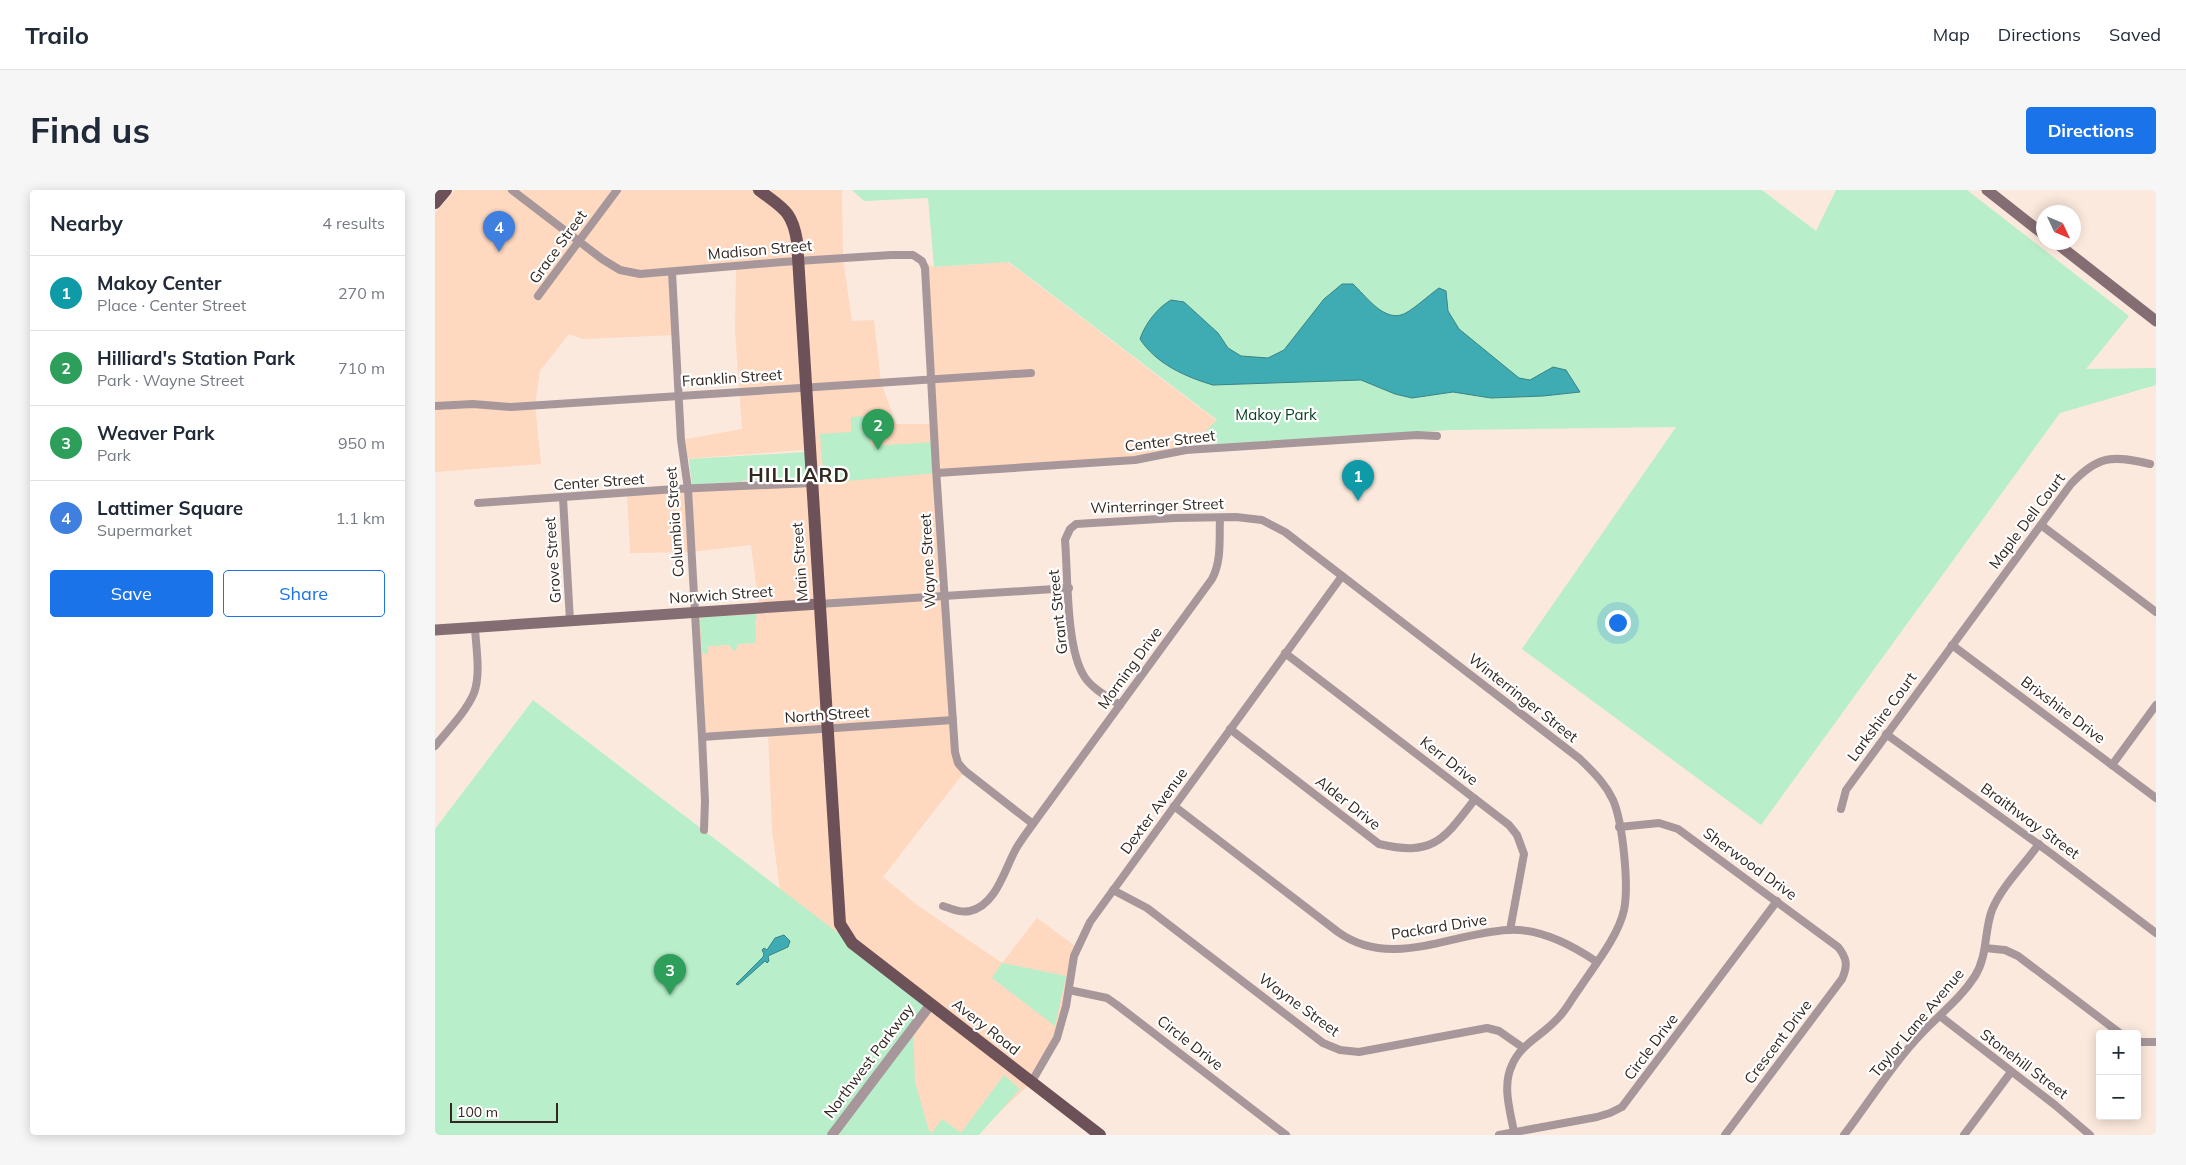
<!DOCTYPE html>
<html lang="en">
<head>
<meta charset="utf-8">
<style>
  body { margin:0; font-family:Mulish,sans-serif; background:#f6f6f7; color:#1f2937 }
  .controls { position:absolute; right:15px; bottom:15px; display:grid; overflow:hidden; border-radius:5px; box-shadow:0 2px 12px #0003 }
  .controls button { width:45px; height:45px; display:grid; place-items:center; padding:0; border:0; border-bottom:1px solid #e0e1e3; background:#fff; color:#1f2937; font:25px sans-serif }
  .compass { position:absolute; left:1601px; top:15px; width:45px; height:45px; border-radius:50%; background:#fff; box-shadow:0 2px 12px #0003; rotate:134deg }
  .scale { position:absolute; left:15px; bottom:12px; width:108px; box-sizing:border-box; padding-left:5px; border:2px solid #332720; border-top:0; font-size:14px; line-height:18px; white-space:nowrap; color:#332720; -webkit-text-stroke:4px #fff; paint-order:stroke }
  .you { position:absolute; left:1182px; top:432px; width:18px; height:18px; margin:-12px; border:4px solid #fff; border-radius:50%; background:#1a73e8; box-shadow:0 0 0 8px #1a73e833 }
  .badge { display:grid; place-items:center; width:32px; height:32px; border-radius:50%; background:#1a73e8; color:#fff; font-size:16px; font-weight:700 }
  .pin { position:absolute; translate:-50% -41px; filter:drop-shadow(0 1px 2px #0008) }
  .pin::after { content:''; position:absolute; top:26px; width:18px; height:15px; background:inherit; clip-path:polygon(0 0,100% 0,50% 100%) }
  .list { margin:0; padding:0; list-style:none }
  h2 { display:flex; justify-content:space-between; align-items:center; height:65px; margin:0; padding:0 20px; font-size:21px }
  h2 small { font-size:16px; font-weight:400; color:#747a83 }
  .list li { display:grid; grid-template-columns:32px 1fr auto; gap:15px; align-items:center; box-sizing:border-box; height:75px; padding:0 20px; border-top:1px solid #e0e1e3 }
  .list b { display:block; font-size:19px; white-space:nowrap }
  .list p { margin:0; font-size:16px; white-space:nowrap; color:#747a83 }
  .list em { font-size:16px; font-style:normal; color:#747a83 }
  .actions { display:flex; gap:10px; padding:15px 20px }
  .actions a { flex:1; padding:11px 0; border:1px solid #1a73e8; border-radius:5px; text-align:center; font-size:18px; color:#1a73e8 }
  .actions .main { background:#1a73e8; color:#fff }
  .map { position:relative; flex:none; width:1721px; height:945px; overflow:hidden; border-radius:5px }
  header { display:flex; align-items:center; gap:30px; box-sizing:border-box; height:70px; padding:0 25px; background:#fff; border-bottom:1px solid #e0e1e3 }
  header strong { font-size:24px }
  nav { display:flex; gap:28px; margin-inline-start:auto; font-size:18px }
  .intro { display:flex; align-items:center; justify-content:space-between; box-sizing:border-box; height:120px; padding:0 30px }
  h1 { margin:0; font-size:35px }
  .button { padding:12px 22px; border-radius:5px; background:#1a73e8; color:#fff; font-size:18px; font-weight:700 }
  main { display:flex; gap:30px; padding:0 30px }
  aside { flex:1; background:#fff; border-radius:5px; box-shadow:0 2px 12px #0003 }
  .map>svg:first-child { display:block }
  .built { fill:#fed8bf }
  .green { fill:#b8eec9 }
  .water { fill:#3fabb3; stroke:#3b8387 }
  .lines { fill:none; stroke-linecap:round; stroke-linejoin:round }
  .minor { stroke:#a7979a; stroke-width:8 }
  .tertiary { stroke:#a7979a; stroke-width:10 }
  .secondary { stroke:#856e73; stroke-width:11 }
  .primary { stroke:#6c5158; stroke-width:12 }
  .labels { text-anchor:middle; stroke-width:4.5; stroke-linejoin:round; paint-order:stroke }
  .street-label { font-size:15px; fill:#332720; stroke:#fff }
  .park-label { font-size:15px; fill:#0a4124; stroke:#fff }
  .district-label { font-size:20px; font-weight:bold; letter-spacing:1px; fill:#332720; stroke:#fff }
</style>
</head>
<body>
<header>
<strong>Trailo</strong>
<nav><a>Map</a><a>Directions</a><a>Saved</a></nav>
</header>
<div class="intro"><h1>Find us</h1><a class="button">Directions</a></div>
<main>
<aside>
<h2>Nearby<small>4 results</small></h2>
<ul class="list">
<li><span class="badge" style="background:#0f9aa8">1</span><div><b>Makoy Center</b><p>Place · Center Street</p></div><em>270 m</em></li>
<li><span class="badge" style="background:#2e9e5b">2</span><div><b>Hilliard's Station Park</b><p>Park · Wayne Street</p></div><em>710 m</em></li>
<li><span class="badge" style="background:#2e9e5b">3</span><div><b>Weaver Park</b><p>Park</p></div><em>950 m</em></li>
<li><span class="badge" style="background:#3f7fe0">4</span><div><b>Lattimer Square</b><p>Supermarket</p></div><em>1.1 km</em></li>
</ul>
<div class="actions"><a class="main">Save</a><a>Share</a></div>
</aside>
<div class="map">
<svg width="1721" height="945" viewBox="0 0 1721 945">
  <rect width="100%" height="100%" fill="#fce9dd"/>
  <!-- built -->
  <path class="built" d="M20 0H407L408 68 417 131 439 130 446 192 461 234H499L487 71 499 77 573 72 782 231 763 249 743 261 711 269 502 283 520 562 530 581 448 687 482 715 567 773 602 728 643 758 622 848 596 893 540 945H500L494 941 345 700 337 640 333 543 267 547 260 422 324 417 316 355 256 362 195 363 192 303 377 293 375 264 367 260 249 269 246 250 307 239 300 140 301 76 237 82 241 145 148 149 134 144 105 181 100 215 106 274 0 282V23Z"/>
  <!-- green -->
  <g class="green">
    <path d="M417 0H1327L1381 41 1401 0H1532L1694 126 1651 179 1721 178V195L1625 223 1326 635 1087 459 1241 237 1016 240 784 254 763 249 782 230 574 72 499 77 493 8 429 11Z"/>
    <path d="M434 226 436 256 500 252 502 283 389 293 385 244 416 242V227Z"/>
    <path d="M371 262 372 285 367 290H358L356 288 321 290 317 292 315 290 307 291 305 294 300 292 264 294 262 296 257 295 254 269Z"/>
    <path d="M316 423 320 424 322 427 320 431 321 453 303 454 301 460 298 461 295 455 273 456V464L267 463 265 431 267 427 314 425Z"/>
    <path d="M98 510 496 814 478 838 480 892 494 941 497 943 507 929 526 943 569 885 585 899 544 945H0V639Z"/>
    <path d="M567 773 631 786 620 836 557 788Z"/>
  </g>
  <!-- water -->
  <g class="water">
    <path d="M907 94H918C930 105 947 130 966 125 975 123 995 104 1004 98L1011 101 1013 121 1024 139 1084 188 1095 190 1118 177 1131 180 1145 202 1108 206 1056 208 1018 202 977 208 960 204 926 190 778 195C751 187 721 174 705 149 710 134 722 118 736 110L749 112 783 143 793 158 806 166 833 168 849 160 889 109Z"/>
    <path d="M349 745 355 751 353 757 333 766 334 771 332 773 330 771 303 795 301 794 328 767 329 764 327 760 329 758 332 760 340 748Z"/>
  </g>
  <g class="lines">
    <!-- minor -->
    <g class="minor">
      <path d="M77 0 167 69 185 80 205 84 347 72 456 65H478L487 71 490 78 501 279 520 562 523 573 530 581 598 634"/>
      <path d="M237 82 246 250 253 299 267 547 270 611 269 640"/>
      <path d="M103 106 182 0"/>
      <path d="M0 216 38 214 76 217 596 183"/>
      <path d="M502 283 700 270 751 260 982 245 1002 246"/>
      <path d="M128 308 135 431"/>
      <path d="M43 313 240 299 377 293"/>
      <path d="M1606 335 1721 422"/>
      <path d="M384 414 634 398"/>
      <path d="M1517 455 1721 608"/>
      <path d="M850 463 1074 635 1082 645 1089 664 1075 740"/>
      <path d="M685 515C673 507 657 499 649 486 631 458 633 386 630 350L635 339 641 334 740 328 801 327 827 330 850 342 1145 569C1158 582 1170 593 1178 610 1188 633 1194 696 1189 720 1183 747 1159 776 1144 799 1137 808 1132 819 1124 827 1109 845 1086 853 1077 875 1067 896 1075 920 1079 942"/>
      <path d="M795 539 944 654C999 667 1009 649 1040 609"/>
      <path d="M1451 544 1614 662 1721 743"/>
      <path d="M267 547 518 530"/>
      <path d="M0 556C13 540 31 522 39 503 46 484 41 458 40 438"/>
      <path d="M1677 575 1721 515"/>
      <path d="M739 616 903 742C956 780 1016 743 1073 740 1104 738 1137 755 1162 772"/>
      <path d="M1406 619 1411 600 1636 294C1663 265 1678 265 1715 274"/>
      <path d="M1184 637 1224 633 1243 639 1403 757C1412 768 1413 776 1407 789L1290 945"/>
      <path d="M678 700 712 718 888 853 905 860 924 862 1052 838 1064 841 1087 857"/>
      <path d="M508 716C517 719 525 723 535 721 562 715 570 677 582 657 587 649 593 641 598 634L777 389C787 370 784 349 785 328"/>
      <path d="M1550 758 1570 760 1583 766 1686 844"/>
      <path d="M634 800 672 808 682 815 851 945"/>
      <path d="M1505 826 1620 915 1655 945"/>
      <path d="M1702 852H1721"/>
      <path d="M596 893 622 848 631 816 639 766 655 732 907 386"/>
      <path d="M1064 945 1162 927 1175 923 1187 917 1342 711"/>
      <path d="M1409 945C1435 911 1458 873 1488 842 1506 823 1526 808 1540 786 1553 765 1549 741 1557 720 1567 696 1589 675 1604 654"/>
      <path d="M1529 945 1576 882"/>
    </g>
    <!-- tertiary -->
    <path class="tertiary" d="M397 945 496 814"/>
    <!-- secondary -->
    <g class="secondary">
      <path d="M1552 0 1608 44"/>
      <path d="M1620 52 1721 131"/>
      <path d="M0 440 384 414"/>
    </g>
    <!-- primary -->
    <g class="primary">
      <path d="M324 0C347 18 357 20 362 51L405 734 417 753 665 945"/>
      <path d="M0 13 11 0"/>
    </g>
  </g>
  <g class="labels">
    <!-- street labels -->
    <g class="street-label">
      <text transform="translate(123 57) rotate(-54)" y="5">Grace Street</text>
      <text transform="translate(325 60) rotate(-5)" y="5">Madison Street</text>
      <text transform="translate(297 188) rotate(-4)" y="5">Franklin Street</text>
      <text transform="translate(735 251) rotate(-7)" y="5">Center Street</text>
      <text transform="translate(164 292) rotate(-4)" y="5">Center Street</text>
      <text transform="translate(722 316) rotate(-2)" y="5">Winterringer Street</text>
      <text transform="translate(1592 331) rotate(-53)" y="5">Maple Dell Court</text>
      <text transform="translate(240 332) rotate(-94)" y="5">Columbia Street</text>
      <text transform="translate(118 370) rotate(-94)" y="5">Grove Street</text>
      <text transform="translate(493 371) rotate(-93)" y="5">Wayne Street</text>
      <text transform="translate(365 372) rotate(-94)" y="5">Main Street</text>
      <text transform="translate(286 405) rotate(-4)" y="5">Norwich Street</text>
      <text transform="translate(623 422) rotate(-96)" y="5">Grant Street</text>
      <text transform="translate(695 478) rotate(-54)" y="5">Morning Drive</text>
      <text transform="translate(1088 508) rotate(38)" y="5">Winterringer Street</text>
      <text transform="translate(1628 520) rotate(37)" y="5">Brixshire Drive</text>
      <text transform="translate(392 525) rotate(-4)" y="5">North Street</text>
      <text transform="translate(1447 527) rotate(-54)" y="5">Larkshire Court</text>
      <text transform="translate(1014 571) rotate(38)" y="5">Kerr Drive</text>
      <text transform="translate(913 613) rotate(38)" y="5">Alder Drive</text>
      <text transform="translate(719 621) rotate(-54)" y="5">Dexter Avenue</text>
      <text transform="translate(1595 631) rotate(36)" y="5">Braithway Street</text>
      <text transform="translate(1315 674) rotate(36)" y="5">Sherwood Drive</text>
      <text transform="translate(1004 737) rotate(-9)" y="5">Packard Drive</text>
      <text transform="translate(864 815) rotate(36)" y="5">Wayne Street</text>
      <text transform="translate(1482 833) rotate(-50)" y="5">Taylor Lane Avenue</text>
      <text transform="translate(551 837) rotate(38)" y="5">Avery Road</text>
      <text transform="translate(1343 852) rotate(-53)" y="5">Crescent Drive</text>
      <text transform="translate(755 853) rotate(38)" y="5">Circle Drive</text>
      <text transform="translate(1216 857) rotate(-53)" y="5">Circle Drive</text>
      <text transform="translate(434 871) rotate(-53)" y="5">Northwest Parkway</text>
      <text transform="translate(1589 874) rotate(37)" y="5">Stonehill Street</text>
    </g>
    <!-- park labels -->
    <g class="park-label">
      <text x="841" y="230">Makoy Park</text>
    </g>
    <!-- district labels -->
    <g class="district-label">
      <text x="364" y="292">HILLIARD</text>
    </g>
  </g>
</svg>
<div class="controls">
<button>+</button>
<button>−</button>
</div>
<svg class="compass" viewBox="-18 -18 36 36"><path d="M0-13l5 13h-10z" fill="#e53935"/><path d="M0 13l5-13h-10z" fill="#747a83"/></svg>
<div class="scale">100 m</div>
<div class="you"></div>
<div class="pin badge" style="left:923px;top:311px;background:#0f9aa8">1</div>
<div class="pin badge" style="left:443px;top:260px;background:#2e9e5b">2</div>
<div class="pin badge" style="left:235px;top:805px;background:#2e9e5b">3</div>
<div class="pin badge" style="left:64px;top:62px;background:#3f7fe0">4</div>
</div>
</main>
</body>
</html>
